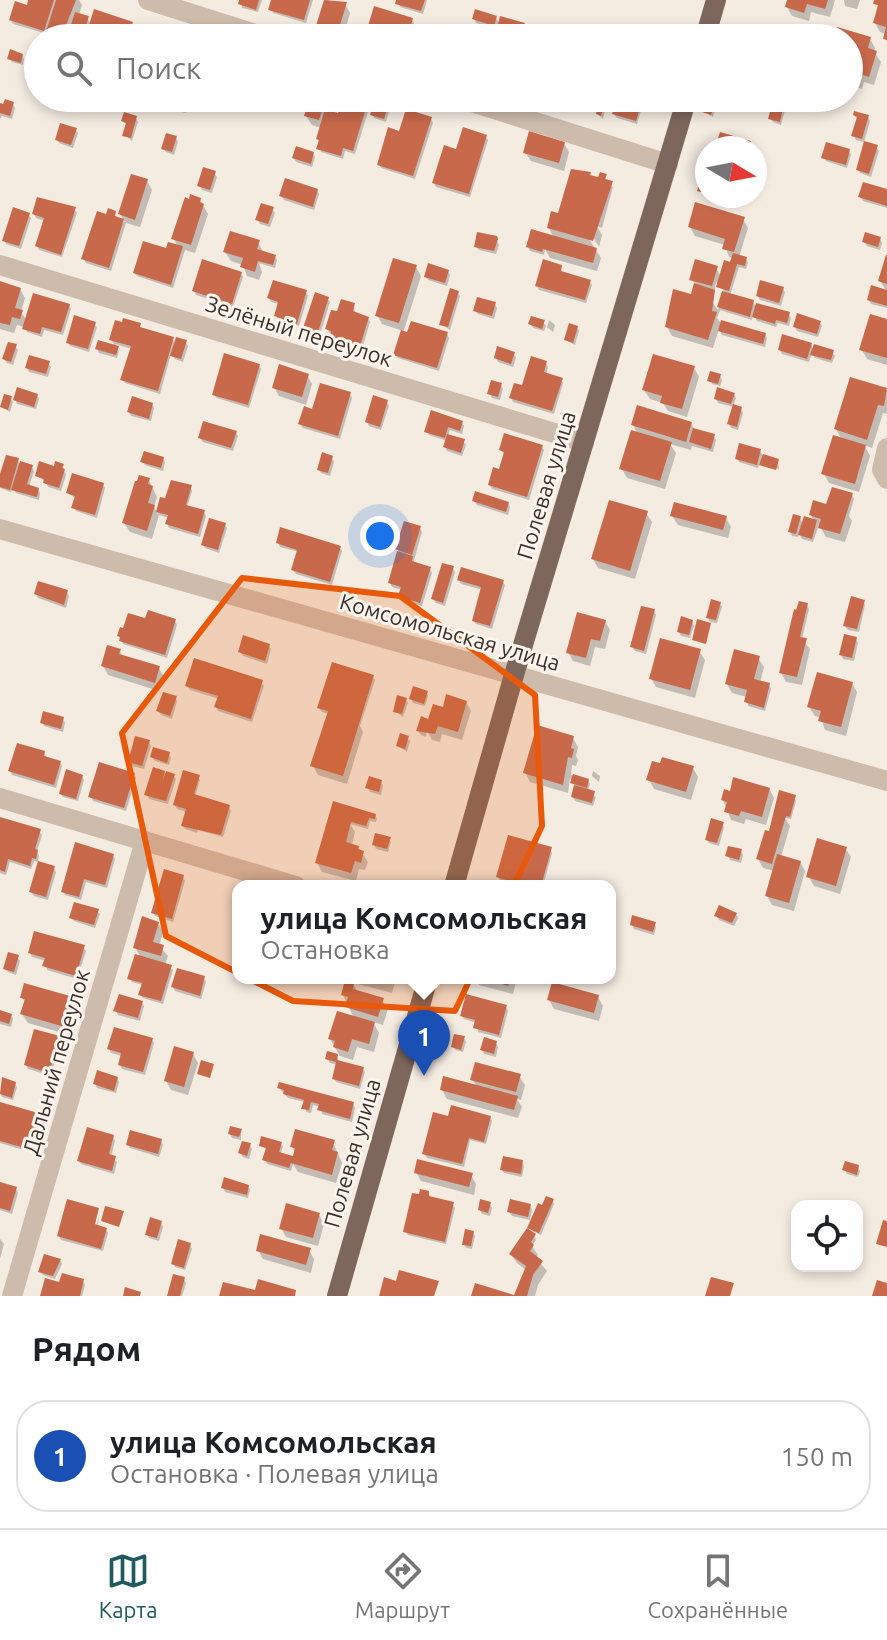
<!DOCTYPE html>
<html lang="ru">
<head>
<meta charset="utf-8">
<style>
  body { margin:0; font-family:Ubuntu,sans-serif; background:#f2f2f2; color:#202124 }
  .controls { position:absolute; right:24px; bottom:24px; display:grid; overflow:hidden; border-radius:16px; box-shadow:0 4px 12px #0003 }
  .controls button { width:72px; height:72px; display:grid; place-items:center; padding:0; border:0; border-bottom:2px solid #e0e0e0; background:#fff; color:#202124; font:40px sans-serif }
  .compass { position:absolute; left:695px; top:136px; width:72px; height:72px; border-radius:50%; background:#fff; box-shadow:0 4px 12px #0003; rotate:100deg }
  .you { position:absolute; left:380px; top:536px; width:28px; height:28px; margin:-20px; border:6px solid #fff; border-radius:50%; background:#1a73e8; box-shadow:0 0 0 12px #1a73e833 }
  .badge { display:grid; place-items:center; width:52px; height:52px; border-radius:50%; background:#1f5a5e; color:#fff; font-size:26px; font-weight:700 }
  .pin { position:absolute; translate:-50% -66px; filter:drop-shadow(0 2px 4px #0008) }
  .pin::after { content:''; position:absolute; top:42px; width:28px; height:24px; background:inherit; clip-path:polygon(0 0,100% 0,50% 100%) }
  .popup { position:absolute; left:232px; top:880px; width:384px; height:104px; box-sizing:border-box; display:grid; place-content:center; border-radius:16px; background:#fff; filter:drop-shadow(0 2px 6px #0005); font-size:26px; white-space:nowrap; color:#757577 }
  .popup b { font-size:30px; color:#202124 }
  .popup::after { content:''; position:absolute; left:50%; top:100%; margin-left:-16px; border:16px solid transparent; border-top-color:#fff }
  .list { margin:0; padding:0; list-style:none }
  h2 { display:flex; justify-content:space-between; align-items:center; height:104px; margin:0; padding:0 32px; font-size:34px }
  h2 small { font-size:26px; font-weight:400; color:#757577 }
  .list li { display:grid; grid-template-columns:52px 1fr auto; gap:24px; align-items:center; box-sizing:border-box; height:112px; margin:0 16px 16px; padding:0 16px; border:2px solid #e0e0e0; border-radius:32px }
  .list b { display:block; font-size:30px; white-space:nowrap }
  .list p { margin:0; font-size:26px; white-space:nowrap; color:#757577 }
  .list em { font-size:26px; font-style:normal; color:#757577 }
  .icon { flex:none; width:44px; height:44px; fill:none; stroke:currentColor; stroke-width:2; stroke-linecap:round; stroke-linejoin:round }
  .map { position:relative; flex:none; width:887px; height:1296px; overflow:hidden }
  .search { position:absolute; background:#fff; box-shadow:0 4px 12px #0003; left:24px; right:24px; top:24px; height:88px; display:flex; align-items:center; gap:20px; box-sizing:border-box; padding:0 28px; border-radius:44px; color:#757577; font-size:30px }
  .sheet { height:232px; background:#fff }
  nav { display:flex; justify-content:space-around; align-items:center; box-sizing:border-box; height:112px; border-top:2px solid #e0e0e0; background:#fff; font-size:22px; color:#757577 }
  nav a { display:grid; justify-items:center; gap:4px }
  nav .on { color:#1f5a5e }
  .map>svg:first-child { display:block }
  .shadow { fill:#0003; fill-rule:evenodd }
  .building { fill:#c8694b }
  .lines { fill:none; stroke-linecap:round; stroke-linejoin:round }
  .minor { stroke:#cdbbac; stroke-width:20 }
  .major { stroke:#7d675c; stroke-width:20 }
  .marked { fill:#e8590c; fill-opacity:0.2; stroke:#e8590c; stroke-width:6; stroke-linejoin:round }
  .labels { text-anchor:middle; stroke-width:6; stroke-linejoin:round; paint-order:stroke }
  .street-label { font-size:22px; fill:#3b302b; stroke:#fbf5ee }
</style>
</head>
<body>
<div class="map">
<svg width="887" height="1296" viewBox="0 0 887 1296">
  <rect width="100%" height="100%" fill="#f4ebe1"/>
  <!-- shadow -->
  <g class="shadow">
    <path d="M31 0H56L57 2 58 0H79L82 5 79 15 87 18 91 25 132 23 137 32 135 38H87L91 25 88 24 83 38H46L47 34 13 24 11 20 28 8Z"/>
    <path d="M241 0H262L258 12 242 8Z"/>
    <path d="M273 0H313L306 23 273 13 271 9Z"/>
    <path d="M326 0 345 4 350 13 343 38H322L317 28Z"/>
    <path d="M398 0H427L423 14 400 7Z"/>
    <path d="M789 0H835L830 17 811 12 809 21 792 16 787 7Z"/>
    <path d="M844 0H860L857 9 845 6Z"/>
    <path d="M876 0H887V42L886 34 880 32 875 23 879 10Z"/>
    <path d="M496 18 500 24 524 25 526 29 524 38 501 32 497 25 496 29 476 23 474 19Z"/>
    <path d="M412 19 414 23 409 38H363L361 35Z"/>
    <path d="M838 29 870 39 875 48 874 52 881 62 874 85 864 82 862 89 853 86 849 80V38H835Z"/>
    <path d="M22 55 24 59 23 65 12 62 9 58Z"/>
    <path d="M34 60 38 61V74L31 69Z"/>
    <path d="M175 98H191L186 113 174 110 172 106Z"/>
    <path d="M195 98H207L204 109 196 107Z"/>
    <path d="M264 98H275L272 107 265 104Z"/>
    <path d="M312 98H333L329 112 340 115 345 98 368 99 371 102 355 154 345 151 343 159 321 152 318 139 321 128 312 125 306 116Z"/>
    <path d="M377 98H391L392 100 386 122 374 118 372 114Z"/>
    <path d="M516 98H532L544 102 545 110 518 102Z"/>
    <path d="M582 98H603L602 103 606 107 603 119 597 113 582 108 580 104Z"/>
    <path d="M619 98H645L637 124 617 118 614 114Z"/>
    <path d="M714 100 716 104 713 117 705 112Z"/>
    <path d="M13 104 15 108 12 119 2 116 0 119V105Z"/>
    <path d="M783 106 785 110 781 125 773 122 770 118Z"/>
    <path d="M855 115 868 117 870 121 864 142 856 140 854 136 857 119Z"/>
    <path d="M136 118 138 122 132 141 125 135 128 126 123 121Z"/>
    <path d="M431 119 433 123 415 179 381 168 379 164Z"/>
    <path d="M75 129 78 133 73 148 59 143 57 139Z"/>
    <path d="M486 137 488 140 470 197 436 187 434 183 457 151Z"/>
    <path d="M176 138 178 142 174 155 166 152 163 148Z"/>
    <path d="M564 143 569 152 564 171 531 161 525 152Z"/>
    <path d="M876 147 879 151 871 177 860 173 858 169Z"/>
    <path d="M849 151 851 155 847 168 826 161 823 157Z"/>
    <path d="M313 153 315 157 312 167 296 162 294 158Z"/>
    <path d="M214 173 217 177 212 193 202 190 200 186Z"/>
    <path d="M590 174 592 178 600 180 605 176 607 182 613 187 602 228 597 226 602 235 599 247 590 232 586 234 601 258 597 271 550 258 545 249 544 255 530 251 528 247 554 238 549 228Z"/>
    <path d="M147 181 152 190 140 227 126 223 111 271 86 263 84 259 107 216 115 212 116 219 125 222 120 214Z"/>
    <path d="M317 190 319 194 314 210 284 200 281 196Z"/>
    <path d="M887 191V208L863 201 860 197Z"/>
    <path d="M200 200 208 214 195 253 185 250 173 288 137 276 135 273 167 250 178 247 174 239Z"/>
    <path d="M74 209 77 213 62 257 39 250 37 246 45 221 36 218 34 214Z"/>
    <path d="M272 209 275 213 270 227 260 224 258 220Z"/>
    <path d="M28 214 31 218 21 249 6 244 4 240Z"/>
    <path d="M743 219 748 228 739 257 746 259 748 263 746 269 739 267 730 295 753 302 757 309 789 314 791 318 789 326 778 323 776 327 757 321 753 314 752 320 720 310 717 318 722 325 765 335 767 338 765 347 722 335 719 329 713 348 672 336 667 327 692 297 696 284 691 279 716 268 721 277 733 258 729 257 725 245 695 236 690 227ZM716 282 724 291 718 310 713 303Z"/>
    <path d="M495 237 499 245 496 254 479 250 476 247Z"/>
    <path d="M880 239 882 243 880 250 867 246 864 242Z"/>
    <path d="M258 242 263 252 275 256 277 260 275 268 259 263 262 272 259 280 247 276 243 265 231 261 225 252Z"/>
    <path d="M887 260V308L871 304 869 300 887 292 880 281Z"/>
    <path d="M416 267 421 276 403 333 447 334 449 338 439 371 398 358 395 355 403 331 382 324 377 315Z"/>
    <path d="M561 267 562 273 589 281 592 285 586 303 539 290 537 286Z"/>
    <path d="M448 271 450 275 447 286 428 280 426 276Z"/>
    <path d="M240 273 243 277 233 307 196 295 194 291Z"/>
    <path d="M0 283 20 289 25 298 21 312 27 321 69 305 71 309 63 335 44 330 42 337 27 332 25 327 17 325 14 333 0 329Z"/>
    <path d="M783 289 785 292 781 306 760 300 758 296Z"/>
    <path d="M306 292 308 296 299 326 278 320 276 316 279 304 271 302 269 298Z"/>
    <path d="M458 293 460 296 450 330 441 324Z"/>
    <path d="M327 298 330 302 318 341 306 337 304 334Z"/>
    <path d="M495 304 497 308 494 319 478 314 475 311Z"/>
    <path d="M354 305 355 314 368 318 370 322 362 349 334 340 327 329 339 314Z"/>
    <path d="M549 320 555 325 553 332 547 327Z"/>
    <path d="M543 322 546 326 544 331 533 328 530 324Z"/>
    <path d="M819 322 822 326 818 337 797 331 795 327Z"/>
    <path d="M887 322V365L867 359 862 350Z"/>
    <path d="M94 324 97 327 89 352 70 346 68 342Z"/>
    <path d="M139 325 142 330 172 339 176 345 186 342 188 346 183 362 175 359 171 354 160 394 125 383 123 379 132 349 115 344 119 351 117 358 99 353 97 349 116 347 111 340Z"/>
    <path d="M577 327 579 331 575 345 566 340Z"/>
    <path d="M811 344 814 350 832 352 835 356 832 363 815 358 812 353 809 362 782 354 780 350Z"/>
    <path d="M15 346 18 350 13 365 7 363 4 359Z"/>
    <path d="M514 354 516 358 513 367 498 362 496 358Z"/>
    <path d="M48 363 51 367 48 377 29 372 27 368Z"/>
    <path d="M546 363 548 367 546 374 561 379 563 383 554 414 513 402 511 398Z"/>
    <path d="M259 365 261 369 249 408 217 398 214 395Z"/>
    <path d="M694 368 699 377 687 417 668 411 663 403 650 399 644 390Z"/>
    <path d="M307 375 312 384 306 405 279 396 274 387Z"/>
    <path d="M720 376 722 380 719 390 734 394 736 398 733 407 741 409 743 413 738 430 731 428 729 424 734 407 718 403 716 399 720 386 712 384 710 380Z"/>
    <path d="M851 379 887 390V414L883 413 872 448 864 445 870 456 859 492 829 483 824 474 842 440 836 429Z"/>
    <path d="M501 385 503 389 500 400 492 398 490 394Z"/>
    <path d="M350 394 352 398 340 439 303 428 300 424 314 411Z"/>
    <path d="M37 395 39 399 36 409 17 404 15 400Z"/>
    <path d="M11 398 13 402 10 412 2 407Z"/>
    <path d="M387 402 389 406 381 430 369 426 367 422Z"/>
    <path d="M152 404 154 408 151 421 131 416 129 412Z"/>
    <path d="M462 423 464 426 462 434 450 430 448 436 463 441 466 445 462 456 447 451 445 447 447 441 429 435 426 431Z"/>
    <path d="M691 423 695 430 714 436 716 440 713 452 692 446 691 450 670 444 676 453 665 489 627 478 622 469 638 434 633 425Z"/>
    <path d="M236 433 238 436 233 451 203 442 200 438Z"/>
    <path d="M541 446 544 450 529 500 492 489 490 485 500 472 505 455 501 450Z"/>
    <path d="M760 451 763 456 778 460 779 469 762 465 760 462 758 468 739 462 737 458Z"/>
    <path d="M163 458 165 462 163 471 145 465 143 462Z"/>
    <path d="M332 458 334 462 330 476 321 473 319 469Z"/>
    <path d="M18 460 19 463 32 467 34 471 29 487 38 489 40 493 39 500 16 493 13 488 11 492 0 488V481Z"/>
    <path d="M62 465 66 475 61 491 48 487 46 482 37 476Z"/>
    <path d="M149 480 157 497 154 507 158 514 162 499 167 501 190 487 192 491 187 507 204 512 206 516 200 537 169 528 167 524 169 518 159 515 152 539 130 532 124 523Z"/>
    <path d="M103 484 105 488 97 518 76 511 74 507 76 499 68 493Z"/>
    <path d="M852 495 854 499 849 516 852 521 845 542 826 537 819 525 813 542 802 539 799 533 798 537 792 536 790 532 800 518 803 524 814 521 811 515 831 508Z"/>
    <path d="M474 501 508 503 510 507 508 515 477 505Z"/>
    <path d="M646 513 652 522 635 579 598 568 593 559Z"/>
    <path d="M672 516 726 518 731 527 728 538 678 525Z"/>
    <path d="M405 523 420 528 422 532 413 564 430 569 432 573 422 606 402 600 400 596 402 590 392 587 390 583Z"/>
    <path d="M224 524 227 528 219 553 205 548 203 545Z"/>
    <path d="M278 543 340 548 342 551 332 585 296 574 293 570 299 552 280 547Z"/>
    <path d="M453 568 455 572 445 606 436 603 433 599Z"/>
    <path d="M459 580 502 581 505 585 492 629 476 624 474 621 483 590 461 584Z"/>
    <path d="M67 592 69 596 66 608 38 598 36 594Z"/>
    <path d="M863 601 865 605 859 632 848 630 845 626Z"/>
    <path d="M719 603 722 607 717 623 710 622 708 618Z"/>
    <path d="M807 605 809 609 802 639 810 649 802 685 786 682 781 673Z"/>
    <path d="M654 611 656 615 646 654 635 651 632 647Z"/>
    <path d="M175 621 177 625 167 658 123 644 119 636Z"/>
    <path d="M605 621 610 630 605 649 595 647 590 666 573 661 568 652Z"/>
    <path d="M692 621 694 626 690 638 681 636 679 632Z"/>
    <path d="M856 639 858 643 854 661 843 659 841 655Z"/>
    <path d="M269 646 271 649 267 664 243 656 240 652Z"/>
    <path d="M119 650 123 657 159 668 164 677 159 691 108 675 103 666Z"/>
    <path d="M699 651 705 660 695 698 656 687 651 678Z"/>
    <path d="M758 658 764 667 760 682 769 685 771 689 765 711 748 706 747 697 732 693 727 684Z"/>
    <path d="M372 676 375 680 360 726 363 732 347 784 318 775 313 766 329 714 322 712 319 708Z"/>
    <path d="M261 682 264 686 252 722 218 711 216 707 219 699 190 690 187 686Z"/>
    <path d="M852 683 857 692 846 736 825 730 821 718 815 716 809 707Z"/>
    <path d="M426 692 428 696 425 706 413 703 411 699Z"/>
    <path d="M175 697 177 701 172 719 161 715 158 711Z"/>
    <path d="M405 699 408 703 403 717 395 711Z"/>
    <path d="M466 702 471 711 462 740 442 734 440 742 432 740 427 731 426 737 421 735 418 731 427 720 444 709Z"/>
    <path d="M63 719 65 723 63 732 44 726 42 722Z"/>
    <path d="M407 738 410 741 407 752 398 746Z"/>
    <path d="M573 738 578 747 576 756 578 760 576 766 572 765 571 775 588 780 590 784 588 791 596 797 593 806 575 801 573 797 576 788 570 778 568 793 530 782 525 772Z"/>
    <path d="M149 742 151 746 144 769 132 766 130 762Z"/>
    <path d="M44 753 47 758 60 762 62 766 56 788 12 775 10 771Z"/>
    <path d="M169 754 171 758 169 765 155 761 152 757Z"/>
    <path d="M693 768 698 777 691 800 654 789 649 780Z"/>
    <path d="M154 770 173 775 176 779 168 804 149 799 147 795Z"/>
    <path d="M593 771 600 776 599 782 592 776Z"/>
    <path d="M134 774 136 778 126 811 93 801 91 797Z"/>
    <path d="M82 776 84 780 78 801 63 797 61 793Z"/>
    <path d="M198 776 200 780 195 797 229 807 231 811 223 837 198 830 197 833 185 829 183 826 187 812 177 809 175 805Z"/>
    <path d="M381 782 383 786 381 795 370 792 368 788Z"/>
    <path d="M769 789 774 798 766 825 746 819 744 824 731 820 723 800Z"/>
    <path d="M794 797 796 801 791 819 785 818 790 826 781 857 800 862 805 871 794 911 772 905 767 896 774 871 763 868 758 859 770 833Z"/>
    <path d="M334 804 375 815 377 819 376 822 370 821 368 829 350 824 355 832 352 845 358 847 368 862 365 870 359 869 356 881 322 872 317 863Z"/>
    <path d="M0 819 39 831 42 835 37 851 39 856 38 862 34 861 31 869 10 862 6 875 0 873Z"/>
    <path d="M722 824 724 827 719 846 709 843 707 840Z"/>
    <path d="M389 839 391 842 388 852 376 849 374 845Z"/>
    <path d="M845 848 851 857 840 894 814 886 809 877Z"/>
    <path d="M550 849 552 853 543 886H518L500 881 498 877Z"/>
    <path d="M741 851 743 855 741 863 730 860 728 856Z"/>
    <path d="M113 855 115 859 107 888 86 882 81 900 65 895 63 891Z"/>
    <path d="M54 868 56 872 48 900 34 896 31 892Z"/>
    <path d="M183 877 185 881 173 922 155 916 153 912Z"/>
    <path d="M97 911 100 914 95 928 74 921 71 918Z"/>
    <path d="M736 914 738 918 734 926 719 920 717 916Z"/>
    <path d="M158 923 163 932 159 946 168 956 165 965 173 970 163 1004 143 998 140 995 143 985 132 982 130 978 141 958 135 947Z"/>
    <path d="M654 924 656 927 654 935 634 929 632 925Z"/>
    <path d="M83 947 86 951 77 979 47 970 46 961 32 957 30 953Z"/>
    <path d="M17 957 20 961 16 975 8 972 5 969Z"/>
    <path d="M204 978 206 982 201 999 175 991 173 987Z"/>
    <path d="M355 978H396L392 993 358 984Z"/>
    <path d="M475 978H517L513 994 479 985Z"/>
    <path d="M353 984 358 992 382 1000 388 1009 383 1025 373 1022 379 1033 374 1052 357 1047 353 1060 340 1056 330 1039 354 1018 343 995Z"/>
    <path d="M598 997 603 1006 599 1021 554 1009 549 1000Z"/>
    <path d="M22 998 75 1000 80 1009 73 1036 28 1023 22 1014 26 1003Z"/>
    <path d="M142 1003 144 1006 140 1021 118 1015 116 1011Z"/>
    <path d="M506 1007 508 1011 501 1038 478 1032 477 1023 464 1019 462 1016Z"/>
    <path d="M0 1012 11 1015 13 1019 11 1027 0 1024Z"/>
    <path d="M58 1038 60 1042 51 1076 28 1069 26 1065Z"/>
    <path d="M464 1038 466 1042 463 1052 455 1050 453 1046Z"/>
    <path d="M152 1040 154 1043 145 1075 122 1069 120 1065 122 1056 111 1053 109 1049Z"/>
    <path d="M496 1043 498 1047 496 1057 484 1054 482 1050Z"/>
    <path d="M193 1054 198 1063 188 1095 171 1090 166 1081Z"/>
    <path d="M337 1056 339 1062 362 1068 365 1072 360 1089 336 1082 334 1078 338 1065 330 1063 327 1059Z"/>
    <path d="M519 1076 525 1085 521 1100 517 1099 522 1107 518 1118 447 1099 442 1090 477 1087 472 1079Z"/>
    <path d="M117 1078 119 1082 116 1093 97 1088 95 1084Z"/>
    <path d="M4 1080 15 1083 17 1087 13 1100 2 1097 0 1093Z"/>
    <path d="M279 1088 353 1104 355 1108 352 1122 322 1114 321 1107 313 1105 311 1113 306 1112 305 1102 288 1098Z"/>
    <path d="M374 1090 377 1094 373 1106 367 1101Z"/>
    <path d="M0 1105 44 1116 46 1120 42 1133 36 1131 30 1152 0 1143Z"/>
    <path d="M490 1117 492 1121 486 1144 470 1140 464 1167 427 1158 424 1154Z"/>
    <path d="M241 1131V1140L232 1138 230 1134Z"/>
    <path d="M113 1137 115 1141 111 1157 117 1162 114 1174 81 1164 79 1160Z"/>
    <path d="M161 1141 163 1145 159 1157 130 1148 128 1144Z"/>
    <path d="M333 1142 342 1163 336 1183 298 1172 293 1164 291 1171 267 1164 265 1160 267 1150 261 1145 281 1144 283 1147 280 1155 294 1159 296 1153 292 1147Z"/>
    <path d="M250 1145 252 1149 249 1159 243 1157 240 1153Z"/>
    <path d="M522 1162 524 1166 522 1177 504 1173 502 1170Z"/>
    <path d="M858 1167 860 1171 858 1177 847 1174 845 1170Z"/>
    <path d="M416 1172 471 1175 476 1184 474 1195 421 1181Z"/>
    <path d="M0 1185 16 1189 18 1193 12 1214 0 1210Z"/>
    <path d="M248 1186 250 1190 248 1198 225 1192 223 1188Z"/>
    <path d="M428 1193 430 1197 452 1204 455 1208 446 1244 408 1235 405 1231Z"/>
    <path d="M552 1200 554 1204 541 1235 532 1231 530 1228Z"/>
    <path d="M490 1204 492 1208 490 1216 482 1214 480 1210Z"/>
    <path d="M530 1206 532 1209 530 1220 512 1216 509 1212Z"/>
    <path d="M100 1213 97 1227 106 1230 108 1233 103 1251 61 1240 59 1236 94 1234Z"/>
    <path d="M319 1215 324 1224 318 1246 286 1237 281 1228Z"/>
    <path d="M161 1223 163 1227 159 1241 149 1238 147 1234Z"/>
    <path d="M473 1233 475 1236 472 1249 466 1248 464 1244Z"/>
    <path d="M534 1235 536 1240 532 1246 538 1255 536 1258 547 1271 538 1285 535 1296H516L526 1270 517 1263 511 1254Z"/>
    <path d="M0 1239 4 1244 0 1259Z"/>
    <path d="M190 1245 192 1249 185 1270 175 1267 173 1263Z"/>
    <path d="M258 1250H309L314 1259 311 1273 263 1259Z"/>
    <path d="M60 1260 62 1264 55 1279 43 1275 41 1271Z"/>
    <path d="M184 1279 186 1283 182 1296H169Z"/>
    <path d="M83 1281 85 1285 82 1296H42L60 1284Z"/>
  </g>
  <!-- building -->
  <g class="building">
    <path d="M28 0H54L44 31 9 20 15 1 27 5Z"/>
    <path d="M56 0H76L61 38H44Z"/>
    <path d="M239 0H259L256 10 238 4Z"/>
    <path d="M271 0H310L304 20 268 10Z"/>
    <path d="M324 0 347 2 337 35 315 29Z"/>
    <path d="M396 0H425L421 11 395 4Z"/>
    <path d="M787 0H828L825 9 807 4 804 13 785 7Z"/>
    <path d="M874 0H887V40L883 39 886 27 873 23 878 5 873 4Z"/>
    <path d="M374 6 413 18 407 38H369L359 35 362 25 368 26Z"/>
    <path d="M94 9 133 22 128 38H85Z"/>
    <path d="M475 9 497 16 494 26 472 19Z"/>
    <path d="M75 12 89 16 82 38H67Z"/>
    <path d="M500 16 525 23 522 36 497 28Z"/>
    <path d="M837 27 871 37 868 48 877 51 869 77 860 74 857 81 849 79V38H833Z"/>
    <path d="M486 30 505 35 504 38H484Z"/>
    <path d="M10 49 23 54 21 63 7 59Z"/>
    <path d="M173 98H188L184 111 170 106Z"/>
    <path d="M310 98H326L319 120 304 116Z"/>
    <path d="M343 98H369L353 151 343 148 341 156 316 149 319 140 316 139 325 109 338 113Z"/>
    <path d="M375 98H390L384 119 370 115Z"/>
    <path d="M515 98H539L546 100 544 107Z"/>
    <path d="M580 98H600V100L605 102 601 116 596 114 597 110 578 104Z"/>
    <path d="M617 98H643L636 121 612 114Z"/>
    <path d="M706 98 716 99 711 115 702 112Z"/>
    <path d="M5 99 14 102 10 116 0 113V103L3 104Z"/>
    <path d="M773 101 784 104 780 122 768 119Z"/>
    <path d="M406 109 432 117 413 176 377 165 388 127 399 131Z"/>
    <path d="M854 111 869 115 862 139 851 136 857 117 853 115Z"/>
    <path d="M124 112 137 116 131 138 122 136 126 123 121 121Z"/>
    <path d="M60 123 77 128 71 145 55 140Z"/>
    <path d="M463 127 487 135 469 194 432 183 444 145 456 149Z"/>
    <path d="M529 131 565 142 559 163 523 153Z"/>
    <path d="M720 132 751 141 749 148H715Z"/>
    <path d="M166 133 177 136 172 152 161 149Z"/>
    <path d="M864 141 878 145 869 174 856 170Z"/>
    <path d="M826 142 850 149 846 165 821 158Z"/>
    <path d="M296 146 314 152 311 164 292 158Z"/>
    <path d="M203 167 216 171 210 190 197 186Z"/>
    <path d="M571 169 591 172 590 175 598 177 600 172 607 174 605 179 613 181 593 241 547 228 551 211 558 213Z"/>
    <path d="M131 174 148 179 135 220 118 214Z"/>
    <path d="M702 176 707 178V194L697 191Z"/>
    <path d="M285 178 318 189 313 207 279 196Z"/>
    <path d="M863 182 887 189V206L858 197Z"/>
    <path d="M190 194 201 198 200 202 204 204 191 245 171 239 185 197 189 199Z"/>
    <path d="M37 197 76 207 61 255 35 246 44 218 32 214Z"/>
    <path d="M695 202 745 217 734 252 722 249 725 239 688 227Z"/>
    <path d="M261 203 274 207 268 224 255 220Z"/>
    <path d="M13 207 30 213 19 246 2 241Z"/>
    <path d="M108 208 116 211 115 216 124 219 109 268 81 259 97 211 106 214Z"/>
    <path d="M531 229 597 248 593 263 543 249 542 252 526 247Z"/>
    <path d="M230 231 260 240 257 249 276 255 273 265 258 261 255 272 240 267 243 258 223 252Z"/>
    <path d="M477 232 497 236 498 239 494 251 474 247Z"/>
    <path d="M865 232 881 237 878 247 862 242Z"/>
    <path d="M143 241 166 248 168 242 183 246 171 285 133 273Z"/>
    <path d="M733 253 747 257 745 266 737 264 729 291 716 287 724 260 730 262Z"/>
    <path d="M886 255H887V284L878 281Z"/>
    <path d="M393 258 417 265 399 323 375 316Z"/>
    <path d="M202 259 242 272 232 304 192 291Z"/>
    <path d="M543 259 562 265 561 271 591 280 585 300 535 286Z"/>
    <path d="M695 259 718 266 712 286 689 280Z"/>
    <path d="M428 263 449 270 445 283 424 277Z"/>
    <path d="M273 280 307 290 297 324 274 316 278 302 267 298Z"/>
    <path d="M760 280 784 287 779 303 756 296Z"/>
    <path d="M0 281 21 288 15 308 23 310 20 319 12 317 10 325 0 323Z"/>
    <path d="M694 283 715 290 712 311 717 312 708 340 665 327 673 289 691 294Z"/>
    <path d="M871 285 887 290V306L867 300Z"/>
    <path d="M450 288 459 291 448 327 439 325Z"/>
    <path d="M722 291 754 300 750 317 717 307Z"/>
    <path d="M315 292 329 297 316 338 301 334Z"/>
    <path d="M33 293 70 304 61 332 42 327 40 334 22 329Z"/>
    <path d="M477 297 496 302 492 316 473 311Z"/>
    <path d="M341 299 355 303 353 311 369 317 360 346 330 336 331 331 325 329 331 310 337 311Z"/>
    <path d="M756 303 790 312 787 323 776 320 775 324 752 317Z"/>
    <path d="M797 313 821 321 817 334 793 327Z"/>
    <path d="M870 314 887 319V358L859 350Z"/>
    <path d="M74 315 96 322 88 349 66 343Z"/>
    <path d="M531 316 545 320 542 329 528 324Z"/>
    <path d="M123 318 141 323 140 327 174 337 158 391 120 380 131 346 109 340 115 320 122 322Z"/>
    <path d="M721 320 766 333 763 344 718 331Z"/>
    <path d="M411 321 448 332 437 368 393 355 401 330 407 332Z"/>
    <path d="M569 323 578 326 573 343 564 340Z"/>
    <path d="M782 334 812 343 807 359 778 350Z"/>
    <path d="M176 337 187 340 181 359 170 356Z"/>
    <path d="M98 340 119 346 116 355 95 349Z"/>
    <path d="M8 342 17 344 11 362 2 359Z"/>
    <path d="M814 344 834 350 831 360 810 355Z"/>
    <path d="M497 346 515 352 511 364 494 358Z"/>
    <path d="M224 353 260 364 248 405 212 395Z"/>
    <path d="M653 354 695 366 682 409 660 403 662 396 642 390Z"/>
    <path d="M29 355 50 361 46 374 25 368Z"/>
    <path d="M531 356 547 361 544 372 563 378 552 411 509 398 514 383 522 385Z"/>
    <path d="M279 364 309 374 302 397 272 388Z"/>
    <path d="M710 371 721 374 718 384 707 381Z"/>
    <path d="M850 377 887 388 884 406 878 405 867 440 834 429Z"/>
    <path d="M491 380 502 383 498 397 487 394Z"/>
    <path d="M320 383 351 392 338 436 298 424 304 406 312 409Z"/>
    <path d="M17 387 38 394 34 407 13 400Z"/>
    <path d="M717 387 735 393 731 404 714 399Z"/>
    <path d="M4 394 12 396 8 410 0 407Z"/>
    <path d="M373 395 388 400 380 427 365 422Z"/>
    <path d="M132 396 153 403 149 419 127 412Z"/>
    <path d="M733 404 742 407 737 427 727 424Z"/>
    <path d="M637 405 692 422 686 442 631 425Z"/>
    <path d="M431 410 463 421 460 431 448 427 445 438 424 432Z"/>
    <path d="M203 421 237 431 231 448 198 438Z"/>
    <path d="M693 428 715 434 711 449 689 442Z"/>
    <path d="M631 430 672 442 660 481 619 469Z"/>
    <path d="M504 433 543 445 527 497 488 485 493 467 499 469 504 452 499 450Z"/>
    <path d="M447 434 465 439 461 453 443 447Z"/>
    <path d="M833 435 866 445 855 484 821 474Z"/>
    <path d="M739 443 761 449 757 465 735 459Z"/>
    <path d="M144 451 164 457 161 468 140 462Z"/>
    <path d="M322 452 333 456 328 473 317 470Z"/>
    <path d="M763 454 779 459 776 470 759 465Z"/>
    <path d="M6 455 19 458 10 490 0 487V474Z"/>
    <path d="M20 461 33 465 27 484 39 488 37 497 11 490Z"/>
    <path d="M39 461 54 466 55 461 64 464 62 468 65 469 59 488 43 483 44 479 35 476Z"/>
    <path d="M72 473 104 483 95 515 71 508 75 496 66 493Z"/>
    <path d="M139 475 150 478 148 484 153 486 148 503 155 505 147 531 122 523 135 481H137Z"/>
    <path d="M171 480 192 485 186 505 205 510 198 534 165 524 168 515 156 512 160 497 165 498Z"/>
    <path d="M832 487 853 493 840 534 818 528 821 519 809 515 813 500 826 504Z"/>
    <path d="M475 491 509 502 506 512 472 501Z"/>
    <path d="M609 500 648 511 630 571 591 559Z"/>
    <path d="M674 502 727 516 723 530 670 516Z"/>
    <path d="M793 514 801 516 796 534 788 532Z"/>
    <path d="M804 516 817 520 812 539 798 535Z"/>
    <path d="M209 518 226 523 218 550 201 545Z"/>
    <path d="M404 521 421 526 412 555 395 549Z"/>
    <path d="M280 527 341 546 330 582 291 570 297 550 276 543Z"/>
    <path d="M397 551 413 556 412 561 431 567 420 603 398 596 401 587 388 583Z"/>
    <path d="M442 563 454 566 443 603 431 599Z"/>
    <path d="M461 567 504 580 490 626 472 621 481 587 457 580Z"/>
    <path d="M38 581 68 590 64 605 34 594Z"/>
    <path d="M851 596 865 600 857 629 843 626Z"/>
    <path d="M711 599 721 602 716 620 706 618Z"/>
    <path d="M799 601 808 603 800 637 807 638 797 677 779 673 794 609 796 610Z"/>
    <path d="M641 606 655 609 644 651 630 647Z"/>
    <path d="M148 610 176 619 165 655 119 641 120 637 117 636 120 627 123 628 128 613 145 618Z"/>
    <path d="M577 612 606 620 600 641 591 639 586 658 566 653Z"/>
    <path d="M681 616 693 620 689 635 677 632Z"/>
    <path d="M697 619 711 623 706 644 692 640Z"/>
    <path d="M844 634 857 637 852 658 839 655Z"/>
    <path d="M243 635 270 644 265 661 238 652Z"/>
    <path d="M660 638 701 649 690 690 649 679Z"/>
    <path d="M107 645 121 649 119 654 160 666 155 683 101 666Z"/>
    <path d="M734 649 760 656 754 679 770 683 764 708 744 702 747 690 725 684Z"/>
    <path d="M194 658 263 680 251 719 214 707 218 696 185 686Z"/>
    <path d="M332 662 374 675 343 776 310 766 328 711 317 708Z"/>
    <path d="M817 672 853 682 841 727 818 721 821 711 807 707Z"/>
    <path d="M413 686 428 691 424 704 409 699Z"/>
    <path d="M163 692 177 696 170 716 156 711Z"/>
    <path d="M446 694 467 701 458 732 438 726 435 734 416 731 421 716 428 719 433 704 443 707Z"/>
    <path d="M397 695 407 698 402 714 393 712Z"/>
    <path d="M43 711 64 717 61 729 40 723Z"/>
    <path d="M537 725 574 736 571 748 574 749 572 758 568 757 563 785 523 773Z"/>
    <path d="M400 733 409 736 405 749 396 746Z"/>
    <path d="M135 736 150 740 142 766 128 762Z"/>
    <path d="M17 743 45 751 44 756 61 761 54 785 8 771Z"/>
    <path d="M153 747 170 752 167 763 150 757Z"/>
    <path d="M662 757 694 766 686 792 646 780 652 761 660 763Z"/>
    <path d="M99 762 135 773 124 808 88 797Z"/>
    <path d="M153 767 165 771 162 783 166 771 175 774 166 801 144 795Z"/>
    <path d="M66 769 83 775 76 799 59 794Z"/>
    <path d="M183 770 200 775 194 794 230 805 221 835 181 826 186 809 173 805Z"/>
    <path d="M573 774 589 779 587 788 570 783Z"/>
    <path d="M369 776 382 780 379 792 365 788Z"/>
    <path d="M733 777 770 788 762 817 741 811 739 816 724 812 727 802 721 800 724 789 730 791Z"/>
    <path d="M574 785 595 791 592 803 571 797Z"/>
    <path d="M779 790 796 795 790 817 786 816 772 864 756 859 765 830 769 831Z"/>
    <path d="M333 801 376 814 375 819 369 818 366 826 351 822 346 842 359 846 358 849 364 851 361 863 355 861 351 873 315 863Z"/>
    <path d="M0 817 41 829 35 849 38 850 36 859 32 858 30 866 8 859 5 872 0 870Z"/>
    <path d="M711 818 724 822 717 843 705 840Z"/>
    <path d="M375 833 391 837 387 849 372 845Z"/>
    <path d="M508 835 552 847 541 886H526L496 877Z"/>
    <path d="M817 838 847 847 836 886 806 877Z"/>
    <path d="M75 842 114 854 105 885 84 879 79 897 61 892Z"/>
    <path d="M728 846 742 849 739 860 725 856Z"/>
    <path d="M777 854 801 861 789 903 765 896Z"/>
    <path d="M38 861 55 866 46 897 29 892Z"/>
    <path d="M164 869 184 875 172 919 151 913Z"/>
    <path d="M74 902 99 909 94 925 69 918Z"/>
    <path d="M719 905 737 913 732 923 714 916Z"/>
    <path d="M632 915 656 922 653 932 630 925Z"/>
    <path d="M142 916 159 922 153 942 164 945 161 956 133 948Z"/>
    <path d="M34 931 85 945 76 976 42 966 45 958 28 953Z"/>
    <path d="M8 952 19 955 14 972 3 969Z"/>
    <path d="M135 954 172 965 161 1001 138 995 142 983 127 979Z"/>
    <path d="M177 968 205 976 200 996 171 987Z"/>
    <path d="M483 978H511L508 986Z"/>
    <path d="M345 980 354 983 353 989 384 998 378 1017 345 1007 348 997 341 995Z"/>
    <path d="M552 982 599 995 594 1013 547 1000Z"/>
    <path d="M24 983 77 998 68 1028 20 1014 25 999 20 998Z"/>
    <path d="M119 994 143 1001 138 1018 113 1011Z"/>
    <path d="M466 994 507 1005 499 1035 473 1028 475 1020 460 1016Z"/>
    <path d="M0 1010 12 1014 9 1024 0 1021Z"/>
    <path d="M337 1011 375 1022 369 1044 352 1039 348 1052 333 1047 335 1041 328 1039Z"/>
    <path d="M114 1027 153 1038 143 1072 118 1065 121 1053 107 1049Z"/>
    <path d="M34 1029 60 1036 49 1073 24 1065Z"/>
    <path d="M454 1034 465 1036 461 1050 451 1047Z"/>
    <path d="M484 1037 497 1041 494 1054 480 1050Z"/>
    <path d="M174 1046 194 1052 184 1087 164 1081Z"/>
    <path d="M327 1051 338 1054 337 1060 364 1067 359 1086 332 1079 336 1062 325 1059Z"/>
    <path d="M201 1060 214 1064 210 1078 197 1074Z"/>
    <path d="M475 1062 521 1074 516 1092 470 1080Z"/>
    <path d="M97 1070 118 1077 114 1091 93 1084Z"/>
    <path d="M443 1076 518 1096 514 1110 440 1090Z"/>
    <path d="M2 1077 16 1082 12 1098 0 1094Z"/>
    <path d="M279 1082 354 1102 350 1119 317 1110 319 1104 311 1102 309 1110 301 1109 304 1100 283 1094 284 1090 277 1088Z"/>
    <path d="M368 1087 376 1089 372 1103 365 1102Z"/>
    <path d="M0 1102 45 1115 40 1130 34 1128 28 1149 0 1141Z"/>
    <path d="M451 1105 491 1116 484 1142 469 1138 462 1164 422 1154 433 1112 448 1116Z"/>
    <path d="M230 1126 242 1129 239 1137 228 1134Z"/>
    <path d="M87 1127 114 1135 109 1154 116 1156 112 1171 77 1161Z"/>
    <path d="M295 1129 335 1140 332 1150 338 1152 332 1175 291 1163 289 1168 262 1160 266 1148 259 1146 261 1136 282 1142 279 1152 293 1156 295 1148 290 1147Z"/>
    <path d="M130 1130 162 1139 158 1154 126 1145Z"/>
    <path d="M242 1141 251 1143 247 1156 238 1153Z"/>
    <path d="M503 1156 523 1160 521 1174 500 1170Z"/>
    <path d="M417 1159 473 1173 469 1187 414 1173Z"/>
    <path d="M845 1161 859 1165 857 1175 842 1170Z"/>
    <path d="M224 1177 249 1185 247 1195 221 1188Z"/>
    <path d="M0 1182 17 1187 10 1211 0 1208Z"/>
    <path d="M420 1189 429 1191V1196L454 1202 445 1242 403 1232 412 1193 419 1194Z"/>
    <path d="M546 1196 554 1199 539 1233 527 1228 538 1203 542 1205Z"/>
    <path d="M67 1199 99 1208 95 1224 107 1228 101 1249 57 1236Z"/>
    <path d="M480 1199 491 1202 488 1213 478 1210Z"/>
    <path d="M510 1199 531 1204 528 1217 507 1212Z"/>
    <path d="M286 1203 320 1213 313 1238 279 1229Z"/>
    <path d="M105 1206 124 1211 119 1227 101 1221Z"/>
    <path d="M150 1217 162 1221 157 1238 145 1235Z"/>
    <path d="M883 1220 887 1221V1247L876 1244Z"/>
    <path d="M527 1228 536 1234 531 1242 534 1245 530 1251 543 1261 533 1275 527 1296H471L475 1283 514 1295 526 1266 509 1254Z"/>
    <path d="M465 1229 474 1231 471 1246 462 1245Z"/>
    <path d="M260 1234 311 1248 306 1265 256 1251Z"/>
    <path d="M178 1239 191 1243 184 1268 171 1264Z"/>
    <path d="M44 1254 61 1259 53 1276 38 1272Z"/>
    <path d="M399 1270 439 1281 434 1296H379L384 1277 396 1281Z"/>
    <path d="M62 1273 84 1279 80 1296H40L45 1278 59 1282Z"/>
    <path d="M173 1274 185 1277 180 1296H167Z"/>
    <path d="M711 1277 734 1283 730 1296H705Z"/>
    <path d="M258 1279 296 1290 295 1296H219L223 1282 255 1290Z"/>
    <path d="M877 1280 887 1283V1296H872Z"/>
    <path d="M125 1287 141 1292 140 1296H123Z"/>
  </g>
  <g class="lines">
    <!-- minor -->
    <g class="minor">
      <path d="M148 0 268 38"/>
      <path d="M459 98 668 164"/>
      <path d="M0 265 584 442"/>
      <path d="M887 448 882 470 887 479"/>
      <path d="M0 529 887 781"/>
      <path d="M0 798 296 886"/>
      <path d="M12 1296 145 841"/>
    </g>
    <!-- major -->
    <g class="major">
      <path d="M705 38 716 0"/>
      <path d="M454 886 514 675 687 98"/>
      <path d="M337 1296 428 978"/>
    </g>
  </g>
  <!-- marked area -->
  <path class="marked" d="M242 578 400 596 535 695 542 826 455 1011 293 1001 166 936 122 733Z"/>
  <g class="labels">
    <!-- street labels -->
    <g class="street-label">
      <text transform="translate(299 331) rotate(17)" y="8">Зелёный переулок</text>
      <text transform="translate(546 485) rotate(-73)" y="8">Полевая улица</text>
      <text transform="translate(450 632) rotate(16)" y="8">Комсомольская улица</text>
      <text transform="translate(56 1062) rotate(-74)" y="8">Дальний переулок</text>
      <text transform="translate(352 1153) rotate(-74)" y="8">Полевая улица</text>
    </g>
  </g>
</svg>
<div class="controls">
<button><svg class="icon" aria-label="locate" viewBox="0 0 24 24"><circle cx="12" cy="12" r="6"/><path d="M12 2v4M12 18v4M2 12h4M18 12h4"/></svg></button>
</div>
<svg class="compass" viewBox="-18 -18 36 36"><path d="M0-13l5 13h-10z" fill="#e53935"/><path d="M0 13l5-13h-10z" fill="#757577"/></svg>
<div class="you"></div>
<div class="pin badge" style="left:424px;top:1076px;background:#1a4fb4">1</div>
<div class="popup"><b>улица Комсомольская</b>Остановка</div>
<div class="search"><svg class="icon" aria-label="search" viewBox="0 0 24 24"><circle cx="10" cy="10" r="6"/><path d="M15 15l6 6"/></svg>Поиск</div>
</div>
<section class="sheet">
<h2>Рядом<small></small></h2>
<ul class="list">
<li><span class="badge" style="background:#1a4fb4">1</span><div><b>улица Комсомольская</b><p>Остановка · Полевая улица</p></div><em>150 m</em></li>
</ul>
</section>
<nav>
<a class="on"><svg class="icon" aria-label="map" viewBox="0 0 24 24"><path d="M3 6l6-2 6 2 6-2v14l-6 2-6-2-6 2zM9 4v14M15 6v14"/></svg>Карта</a>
<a><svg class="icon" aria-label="directions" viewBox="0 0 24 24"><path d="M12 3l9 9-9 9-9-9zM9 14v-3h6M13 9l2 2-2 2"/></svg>Маршрут</a>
<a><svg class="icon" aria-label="saved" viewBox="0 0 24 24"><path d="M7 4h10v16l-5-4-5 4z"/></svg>Сохранённые</a>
</nav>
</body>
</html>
